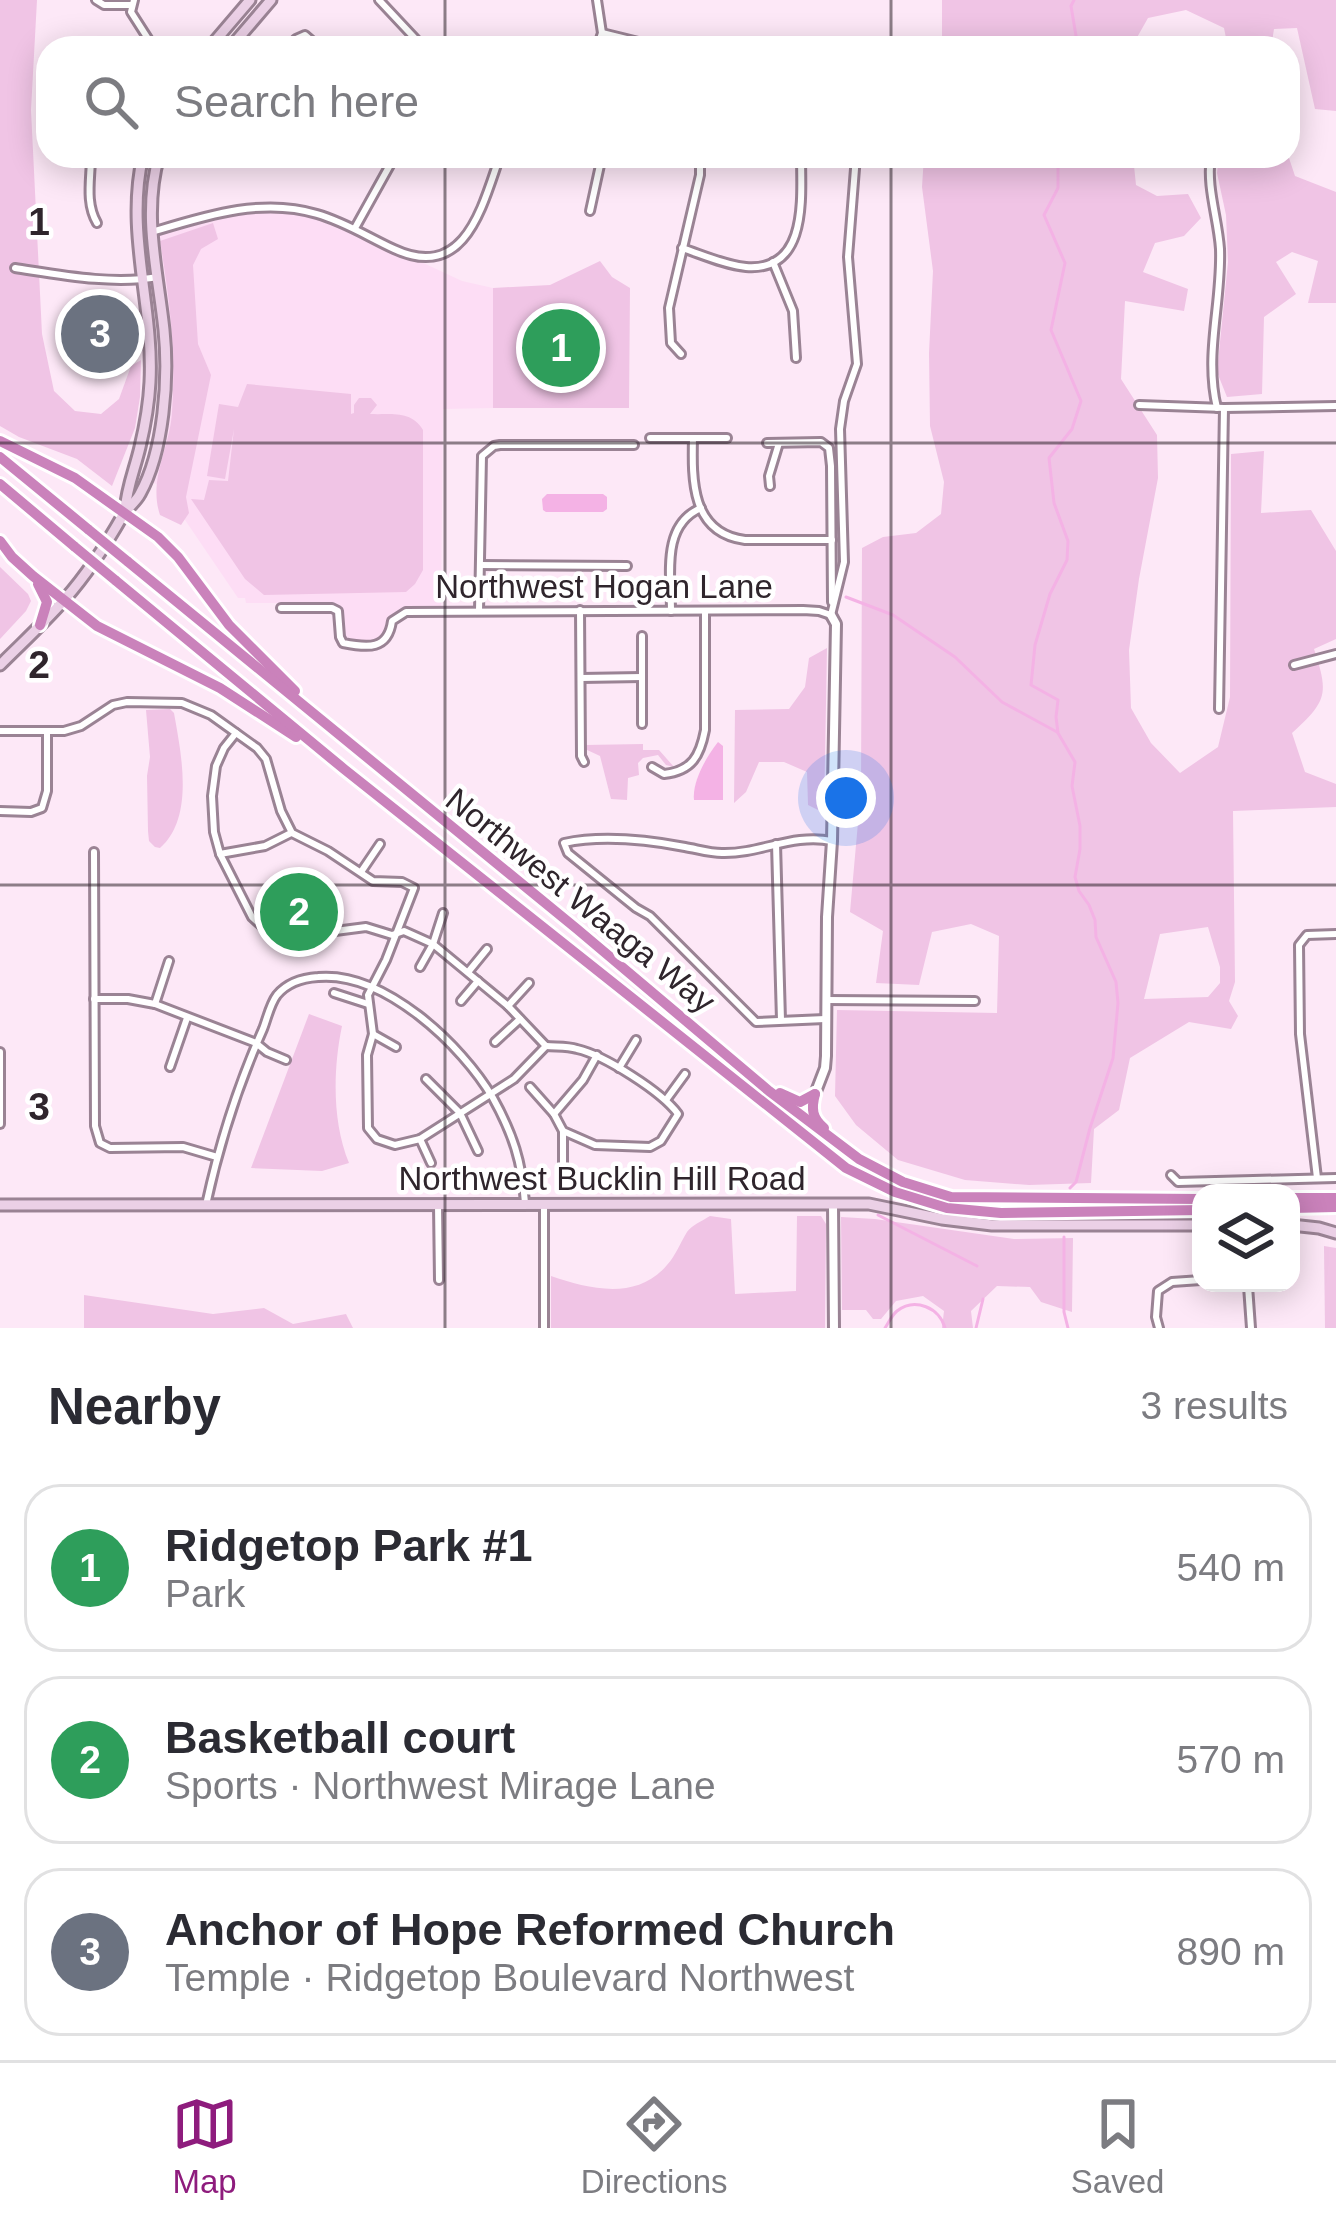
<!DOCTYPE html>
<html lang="en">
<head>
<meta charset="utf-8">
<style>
  body { margin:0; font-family:Helvetica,sans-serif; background:#f2f2f3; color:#2b2b33 }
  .controls { position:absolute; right:36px; bottom:36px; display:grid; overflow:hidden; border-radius:24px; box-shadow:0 6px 30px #0003 }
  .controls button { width:108px; height:108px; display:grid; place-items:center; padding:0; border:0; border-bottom:3px solid #e1e1e2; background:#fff; color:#2b2b33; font:60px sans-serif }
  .you { position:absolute; left:846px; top:798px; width:42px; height:42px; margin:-30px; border:9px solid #fff; border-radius:50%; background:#1a73e8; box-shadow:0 0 0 18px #1a73e833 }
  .badge { display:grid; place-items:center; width:78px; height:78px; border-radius:50%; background:#8e1c7d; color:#fff; font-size:39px; font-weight:700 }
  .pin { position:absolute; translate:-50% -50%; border:6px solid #fff; box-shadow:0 3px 12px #0006 }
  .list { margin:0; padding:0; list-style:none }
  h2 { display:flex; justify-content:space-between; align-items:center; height:156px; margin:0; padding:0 48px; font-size:51px }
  h2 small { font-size:39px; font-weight:400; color:#7c7c81 }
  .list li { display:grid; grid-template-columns:78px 1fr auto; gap:36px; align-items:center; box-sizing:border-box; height:168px; margin:0 24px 24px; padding:0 24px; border:3px solid #e1e1e2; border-radius:36px }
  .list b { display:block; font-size:45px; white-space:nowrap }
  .list p { margin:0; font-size:39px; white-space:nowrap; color:#7c7c81 }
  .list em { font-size:39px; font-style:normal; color:#7c7c81 }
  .icon { flex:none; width:66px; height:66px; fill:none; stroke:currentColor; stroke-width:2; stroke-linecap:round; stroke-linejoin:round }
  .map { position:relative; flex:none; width:1336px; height:1328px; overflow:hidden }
  .search { position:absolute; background:#fff; box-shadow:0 6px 30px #0003; left:36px; right:36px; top:36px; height:132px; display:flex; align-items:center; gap:30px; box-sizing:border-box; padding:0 42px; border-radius:36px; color:#7c7c81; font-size:45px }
  .sheet { height:732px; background:#fff }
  nav { display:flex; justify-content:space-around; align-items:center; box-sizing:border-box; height:168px; border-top:3px solid #e1e1e2; background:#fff; font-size:33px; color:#7c7c81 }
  nav a { display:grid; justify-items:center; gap:6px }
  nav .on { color:#8e1c7d }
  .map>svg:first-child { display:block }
  .built { fill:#fdddf5 }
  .green { fill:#f0c4e5; fill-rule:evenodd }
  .water { fill:#f4b2e5 }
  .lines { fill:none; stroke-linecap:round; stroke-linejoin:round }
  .stream { stroke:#f4b2e5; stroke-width:3 }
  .minor-casing { stroke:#9a8394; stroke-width:12 }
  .tertiary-casing { stroke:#9a8394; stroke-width:14 }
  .secondary-casing { stroke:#9a8394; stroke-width:15 }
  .trunk-casing { stroke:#fff; stroke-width:16 }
  .minor { stroke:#fff; stroke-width:6 }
  .tertiary { stroke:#fff; stroke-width:8 }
  .secondary { stroke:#ebd0e6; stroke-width:9 }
  .trunk { stroke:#ca82bb; stroke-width:10 }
  .trunk-bridge-casing { stroke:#fff; stroke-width:16; stroke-linecap:butt }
  .trunk-bridge { stroke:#ca82bb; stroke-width:10 }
  .grid { fill:none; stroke:#2f252c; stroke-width:3; stroke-opacity:0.55 }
  .labels { text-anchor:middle; stroke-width:9; stroke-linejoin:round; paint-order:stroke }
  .street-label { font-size:33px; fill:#2f252c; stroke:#fff }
  .grid-label { font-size:39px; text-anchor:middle; font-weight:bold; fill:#2f252c; stroke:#fff; stroke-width:9; stroke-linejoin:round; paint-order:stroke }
</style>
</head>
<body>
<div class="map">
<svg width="1336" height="1328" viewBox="0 0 1336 1328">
  <rect width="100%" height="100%" fill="#fde8f7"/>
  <!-- built -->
  <path class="built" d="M260 207 316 213 462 281 493 288V408L443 409 441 610 406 612 392 621 390 635 377 645 343 643 338 611 281 608 280 603H246L245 598H238L164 489 146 478 152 459 166 375 151 232Z"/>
  <!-- green -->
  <g class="green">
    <path d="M0 0H37L31 110 42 334 54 391 75 411 101 414 119 399 131 366 141 360 140 397 135 428 112 486 77 459 19 437 0 426Z"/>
    <path d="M942 0H1336V111L1315 109 1297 28 1274 29 1271 48H1228L1224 28 1186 10 1148 18 1131 48H942Z"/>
    <path d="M1288 155 1295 176 1336 192V303H1308L1318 261 1292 252 1276 262 1296 294 1264 317 1262 394 1227 397 1217 372 1228 262 1226 215 1217 173 1219 156Z"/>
    <path d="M924 156H1133L1136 185 1157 196 1188 194 1201 218 1184 236 1155 243 1143 272 1188 289 1184 311 1125 301 1121 379 1157 435 1158 478 1139 579 1129 650 1131 708 1151 743 1180 773 1218 747 1230 697 1231 454 1264 451 1261 513 1311 510 1336 551V639L1314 649C1329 694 1327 701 1292 733L1305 772 1336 784V807L1233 811 1235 982 1229 1001 1238 1016 1231 1029 1189 1022 1130 1058 1119 1110 1094 1129 1091 1183 1029 1185 965 1180 898 1160 856 1125 835 1096 837 1010 997 1013 999 936 971 924 932 932 919 985 876 983 883 931 850 912 861 789 862 548 883 537 916 533 941 514 944 482 930 426 929 353 933 271 922 187ZM1208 927 1220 967V983L1208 997 1144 999 1160 934Z"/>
    <path d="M213 223 218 239 201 249 193 265 198 344 211 375 186 497 189 513 181 525 160 515C148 479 170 448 172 412 176 350 170 302 160 241Z"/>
    <path d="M600 261 612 277 630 288 629 408H493V288L550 285Z"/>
    <path d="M247 384 351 394V414L354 413V405L359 398H371L377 405 370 414C391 415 411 410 423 430V570L415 584 406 592 264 595 245 579 191 499 204 500 209 480 228 481 234 429 225 479 207 476 219 404 238 407Z"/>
    <path d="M0 567 28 594 31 601 26 611 0 639Z"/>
    <path d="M827 648 824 813 808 805 807 772 784 762H759L746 792 734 803 735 710 789 709 805 687 809 658Z"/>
    <path d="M170 709 174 713C181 753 195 817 160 848L155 847 149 841 148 831 147 776 150 757 146 710Z"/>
    <path d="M643 744V750H659L674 767 666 765 658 755 643 758 638 763 639 775 628 778 627 800 611 799 600 756 585 749V745Z"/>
    <path d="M309 1014 342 1026C333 1069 332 1122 349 1163L322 1171 251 1168Z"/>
    <path d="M710 1216 731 1219 735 1294 796 1291 797 1216H821L826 1224 825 1328H551V1276C589 1289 637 1301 667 1265 676 1255 680 1243 687 1232 692 1225 702 1221 710 1216Z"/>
    <path d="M841 1217 875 1219 1014 1239 1073 1238 1072 1312 1041 1302 1030 1287 997 1286 971 1311 973 1328H942L944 1311 923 1296 896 1301 881 1319H873L866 1310H842Z"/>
    <path d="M1324 1246 1336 1248V1328H1325Z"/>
    <path d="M84 1295 213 1314 264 1308 293 1324 346 1314 353 1328H84Z"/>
  </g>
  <!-- water -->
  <g class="water">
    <path d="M547 494H603L607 497V509L603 512H546L543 510 542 499Z"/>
    <path d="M718 742 723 746V800H694C692 781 707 756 718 742Z"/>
  </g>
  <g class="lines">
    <!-- stream -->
    <g class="stream">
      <path d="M1074 0 1071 6 1078 48"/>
      <path d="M1058 156V188L1044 215 1065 263 1051 330 1081 401 1072 429 1049 458 1054 503 1068 541 1067 560 1050 594 1035 645 1031 685 1058 700 1056 717 1058 733 1075 762 1072 786 1080 826V849L1075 877 1079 891 1089 905 1095 920 1096 937 1116 982 1118 1003 1113 1058 1090 1128 1076 1182 1070 1188"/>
      <path d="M846 597 893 615 955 657 1002 702 1057 732"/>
      <path d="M878 1215 977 1266"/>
      <path d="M1064 1237V1312L1068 1328"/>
      <path d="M885 1328C889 1322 892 1315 897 1311 915 1297 940 1308 945 1328"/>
      <path d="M976 1328 983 1299"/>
    </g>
    <defs>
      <g id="minor">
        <path d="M96 0 104 5H131"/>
        <path d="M134 0 131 12 154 48"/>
        <path d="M379 0 424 48"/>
        <path d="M602 33 663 48"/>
        <path d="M288 48 296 39 305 35 320 48"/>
        <path d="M597 48 602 33 597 0"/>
        <path d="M91 156C91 179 85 202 97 223"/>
        <path d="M1211 156C1206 187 1218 218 1220 249 1222 303 1204 354 1217 408"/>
        <path d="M590 211 602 156"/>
        <path d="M355 228 395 156"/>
        <path d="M152 232C205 216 262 197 317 214 345 222 368 237 394 249 465 282 482 207 500 156"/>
        <path d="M682 248C703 255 725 265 746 267 809 272 801 196 801 156"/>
        <path d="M773 262 793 311 796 358"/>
        <path d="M15 268C61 275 112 285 158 277"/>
        <path d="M681 354 671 343 669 308 700 175V156"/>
        <path d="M1139 405 1224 408 1336 406"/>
        <path d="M650 438H727"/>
        <path d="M693 438C692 480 691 533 745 540H832"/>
        <path d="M767 443 821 442 829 448 831 466 832 602"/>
        <path d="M770 486 769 476 779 443"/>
        <path d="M480 565 627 566"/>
        <path d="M281 608H332L338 611 340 637 343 643C368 648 388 650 392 621L406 612 803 610 819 611 831 615 844 562 840 429 844 401 857 364 848 257 856 156"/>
        <path d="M580 610 581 756 584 762"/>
        <path d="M479 611 482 456 494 446 500 445H634"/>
        <path d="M671 611C671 575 661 525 701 508"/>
        <path d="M642 636V724"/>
        <path d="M1294 665 1336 654"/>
        <path d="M581 678 642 677"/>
        <path d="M1219 709 1224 408"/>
        <path d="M0 731H64L81 726 113 705 127 702 182 703 211 715 257 748 266 759 281 811 292 833 328 851 373 881 402 882 414 888 386 960 368 995 373 1034 367 1055 368 1128 377 1139 395 1145 420 1139 514 1079 546 1046"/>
        <path d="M236 733 224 748 216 766 212 796 214 832 220 854 252 917 262 926 289 937 366 927 392 935 404 931 433 944 508 1006 545 1045"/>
        <path d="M652 767 664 774C692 771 700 756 705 730V611"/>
        <path d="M0 811 31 812 42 808 47 791V731"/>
        <path d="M776 844 781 1020"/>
        <path d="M94 852 95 1126 100 1143 110 1148 183 1147 217 1157"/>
        <path d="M220 854 265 846 291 833"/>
        <path d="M361 872 380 844"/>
        <path d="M420 967 433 944 443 913"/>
        <path d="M469 971 487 949"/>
        <path d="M334 993 368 1004"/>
        <path d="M94 999H128L155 1004 256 1043 267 1052 286 1060"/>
        <path d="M826 1000 975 1001"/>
        <path d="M461 1001 478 981"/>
        <path d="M155 1004 169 961"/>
        <path d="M508 1006 529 983"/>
        <path d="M825 1019 756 1022 650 916 636 908 568 853 564 843C602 835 648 840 685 847 697 849 710 853 722 853 761 854 792 833 832 841"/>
        <path d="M373 1034 396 1047"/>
        <path d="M495 1042 520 1019"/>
        <path d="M0 1052V1124"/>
        <path d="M170 1067 187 1018"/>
        <path d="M619 1068 636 1040"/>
        <path d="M426 1079 460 1113 478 1151"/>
        <path d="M530 1087 554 1114 563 1131 595 1145 650 1147 661 1141 678 1114C662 1092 604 1055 577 1049 567 1046 556 1047 546 1046"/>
        <path d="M666 1100 685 1074"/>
        <path d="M554 1114 583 1080 597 1055"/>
        <path d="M420 1139 431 1163"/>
        <path d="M563 1171V1131"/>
        <path d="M1171 1175 1178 1182 1336 1178"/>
        <path d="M1317 1178 1300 1034 1299 945 1307 935 1336 934"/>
        <path d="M544 1204V1328"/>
        <path d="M206 1205C219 1145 238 1085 263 1029 267 1019 270 1004 277 995 287 983 303 978 318 977 384 971 462 1045 493 1098 513 1134 522 1162 525 1203"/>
        <path d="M438 1205 439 1280"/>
        <path d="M1243 1283 1248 1286 1251 1328"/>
        <path d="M1248 1286 1272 1284"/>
        <path d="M1159 1328 1156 1317 1158 1291 1172 1282 1201 1280"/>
      </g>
      <g id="tertiary">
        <path d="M815 1094 825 1068 826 1056 827 917 832 841 836 624 831 615"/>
        <path d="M833 1204 834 1328"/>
      </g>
      <g id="secondary">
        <path d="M209 48 250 0"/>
        <path d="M230 48 271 0"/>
        <path d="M125 512C126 489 135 469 140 447 145 426 149 403 150 382 154 306 125 232 143 156"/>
        <path d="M0 665C22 643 45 622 65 599 88 573 106 545 123 515 128 507 136 502 140 494 164 451 169 378 164 330 158 272 142 214 159 156"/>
        <path d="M0 1205 869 1204 942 1219 992 1225H1201"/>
        <path d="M1291 1225 1319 1228 1336 1233"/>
      </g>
      <g id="trunk">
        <path d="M0 441 75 478 158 537 178 557 229 625 295 691"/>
        <path d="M0 457 89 530"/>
        <path d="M0 484 75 547"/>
        <path d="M0 541 12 557 33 576 97 626 220 688 296 737"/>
        <path d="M127 561 577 929 769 1091 859 1159 903 1182 951 1197 1201 1199"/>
        <path d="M115 580 344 769 846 1168 895 1192 947 1208 1001 1213 1201 1210"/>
        <path d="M38 584 47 602 40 625"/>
        <path d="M780 1093 800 1102 815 1094"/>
        <path d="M815 1094C811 1109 812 1118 824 1128"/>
        <path d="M1291 1198H1336"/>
        <path d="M1291 1208 1336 1207"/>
      </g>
    </defs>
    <!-- minor casing -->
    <use href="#minor" class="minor-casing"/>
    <!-- tertiary casing -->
    <use href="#tertiary" class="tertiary-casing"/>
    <!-- secondary casing -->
    <use href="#secondary" class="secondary-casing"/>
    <!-- trunk casing -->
    <use href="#trunk" class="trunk-casing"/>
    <!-- minor -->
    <use href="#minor" class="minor"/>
    <!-- tertiary -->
    <use href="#tertiary" class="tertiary"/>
    <!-- secondary -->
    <use href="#secondary" class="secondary"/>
    <!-- trunk -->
    <use href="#trunk" class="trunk"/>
    <defs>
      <g id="trunk-bridge">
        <path d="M89 530 127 561"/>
        <path d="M75 547 115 580"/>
      </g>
    </defs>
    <!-- trunk-bridge casing -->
    <use href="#trunk-bridge" class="trunk-bridge-casing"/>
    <!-- trunk-bridge -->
    <use href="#trunk-bridge" class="trunk-bridge"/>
  </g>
  <!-- grid -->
  <path class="grid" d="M445 0V48M891 0V48M445 156V1328M891 156V1328M0 443H1336M0 885H1336"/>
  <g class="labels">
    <!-- street labels -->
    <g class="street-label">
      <text x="604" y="598">Northwest Hogan Lane</text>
      <text transform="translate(581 900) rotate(39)" y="12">Northwest Waaga Way</text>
      <text x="602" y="1190">Northwest Bucklin Hill Road</text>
    </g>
  </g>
  <g class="grid-label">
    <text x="39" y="235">1</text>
    <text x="39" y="678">2</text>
    <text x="39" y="1120">3</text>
  </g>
</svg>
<div class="controls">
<button><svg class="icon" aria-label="layers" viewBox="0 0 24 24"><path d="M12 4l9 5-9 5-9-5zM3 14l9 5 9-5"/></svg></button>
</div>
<div class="you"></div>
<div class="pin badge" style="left:561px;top:348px;background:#2e9e5b">1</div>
<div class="pin badge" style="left:299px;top:912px;background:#2e9e5b">2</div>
<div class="pin badge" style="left:100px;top:334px;background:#6b7280">3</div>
<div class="search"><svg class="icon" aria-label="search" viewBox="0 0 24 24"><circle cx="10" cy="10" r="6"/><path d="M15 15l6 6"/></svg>Search here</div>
</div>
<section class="sheet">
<h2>Nearby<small>3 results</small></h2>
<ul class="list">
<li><span class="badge" style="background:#2e9e5b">1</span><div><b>Ridgetop Park #1</b><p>Park</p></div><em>540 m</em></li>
<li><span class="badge" style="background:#2e9e5b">2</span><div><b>Basketball court</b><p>Sports · Northwest Mirage Lane</p></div><em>570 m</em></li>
<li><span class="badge" style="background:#6b7280">3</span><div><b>Anchor of Hope Reformed Church</b><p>Temple · Ridgetop Boulevard Northwest</p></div><em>890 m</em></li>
</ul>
</section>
<nav>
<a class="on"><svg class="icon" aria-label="map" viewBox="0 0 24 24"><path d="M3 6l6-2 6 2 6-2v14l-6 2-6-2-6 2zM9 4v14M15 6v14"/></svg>Map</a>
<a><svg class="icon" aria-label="directions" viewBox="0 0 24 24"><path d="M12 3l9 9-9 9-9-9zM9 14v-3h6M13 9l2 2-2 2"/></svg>Directions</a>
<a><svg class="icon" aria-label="saved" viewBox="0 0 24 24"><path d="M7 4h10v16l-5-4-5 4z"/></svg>Saved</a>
</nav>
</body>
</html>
